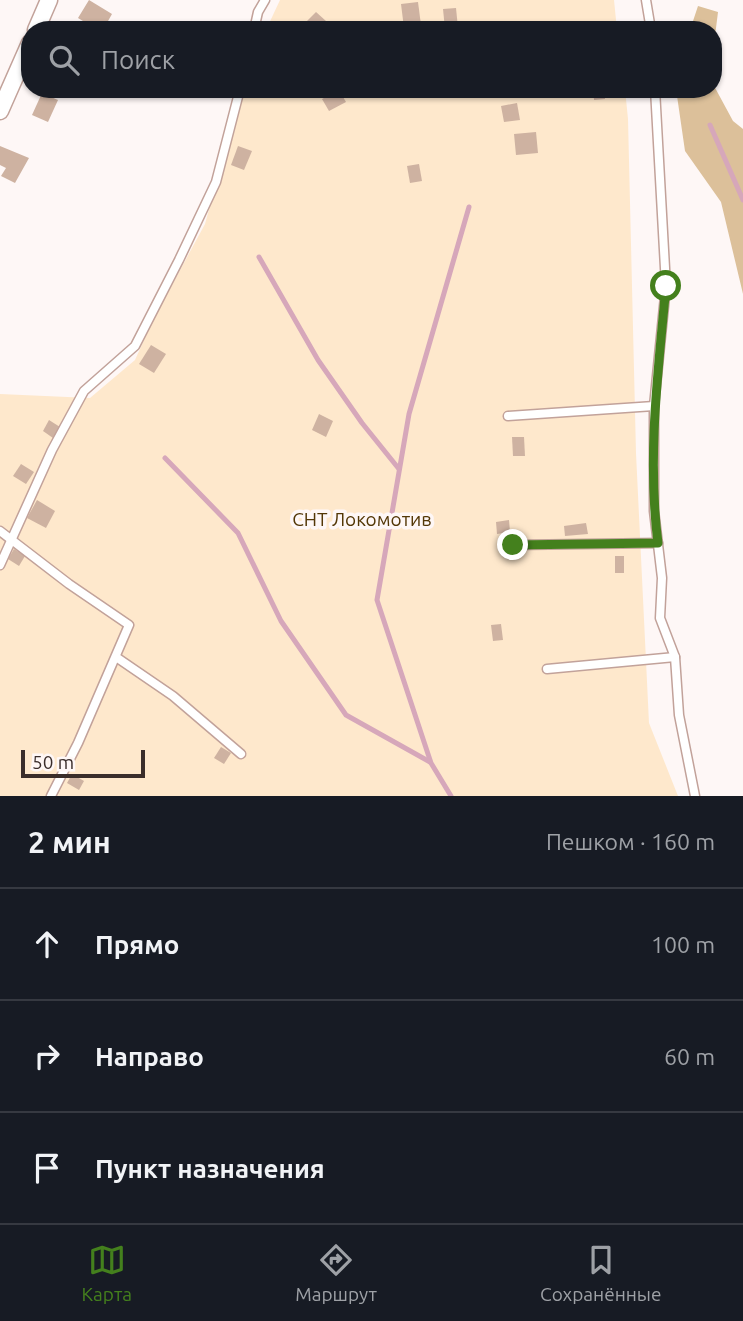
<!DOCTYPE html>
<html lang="ru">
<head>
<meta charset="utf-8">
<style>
  body { margin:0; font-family:Ubuntu,sans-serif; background:#20242c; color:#f1f3f6 }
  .scale { position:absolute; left:21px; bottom:18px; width:124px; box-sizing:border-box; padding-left:7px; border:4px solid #3a2d2a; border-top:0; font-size:19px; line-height:24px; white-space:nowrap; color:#3a2d2a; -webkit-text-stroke:5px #fef7f6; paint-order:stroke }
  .stop { position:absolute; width:21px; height:21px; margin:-16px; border:5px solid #44801d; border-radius:50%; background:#fff }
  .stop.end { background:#44801d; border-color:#fff; box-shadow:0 2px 7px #0008 }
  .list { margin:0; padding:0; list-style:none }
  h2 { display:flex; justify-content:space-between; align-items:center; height:91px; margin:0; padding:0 28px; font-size:30px }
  h2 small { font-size:23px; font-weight:400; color:#9ea1a6 }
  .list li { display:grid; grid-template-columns:46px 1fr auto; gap:21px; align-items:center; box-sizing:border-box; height:112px; padding:0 28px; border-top:2px solid #363941 }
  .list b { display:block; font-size:26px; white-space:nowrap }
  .list em { font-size:23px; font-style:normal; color:#9ea1a6 }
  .icon { flex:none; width:38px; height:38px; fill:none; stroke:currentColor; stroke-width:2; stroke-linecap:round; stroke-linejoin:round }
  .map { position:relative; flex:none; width:743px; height:796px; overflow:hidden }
  .search { position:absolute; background:#171b24; box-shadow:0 2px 5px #0004; left:21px; right:21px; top:21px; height:77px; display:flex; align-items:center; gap:18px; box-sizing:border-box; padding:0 24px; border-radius:28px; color:#9ea1a6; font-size:26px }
  .sheet { height:427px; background:#171b24 }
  nav { display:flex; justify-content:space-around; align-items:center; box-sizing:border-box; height:98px; border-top:2px solid #363941; background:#171b24; font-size:19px; color:#9ea1a6 }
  nav a { display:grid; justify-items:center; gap:4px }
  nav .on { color:#44801d }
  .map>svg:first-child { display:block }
  .green { fill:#fee8cc }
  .forest { fill:#dcc09a }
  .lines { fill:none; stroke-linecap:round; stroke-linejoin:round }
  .stream { stroke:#d6a7ba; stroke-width:5 }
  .building { fill:#ceb2a1 }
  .service-casing { stroke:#c2a29a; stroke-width:11 }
  .minor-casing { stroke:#c2a29a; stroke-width:19 }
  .service { stroke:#fff; stroke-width:8 }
  .minor { stroke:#fff; stroke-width:16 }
  .route { stroke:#44801d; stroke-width:9 }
  .labels { text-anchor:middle; stroke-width:7; stroke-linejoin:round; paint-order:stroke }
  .park-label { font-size:19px; fill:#533706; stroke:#fef7f6 }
</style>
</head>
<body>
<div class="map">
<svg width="743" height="796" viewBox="0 0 743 796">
  <rect width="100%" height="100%" fill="#fef7f6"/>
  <!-- green -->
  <g class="green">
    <path d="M280 0H614L617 30H266Z"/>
    <path d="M242 89H625L628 119 636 453 649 723 678 796H0V394L90 398 135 360 153 320 205 224Z"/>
  </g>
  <!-- forest -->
  <g class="forest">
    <path d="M698 6 718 12 713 52V30H690Z"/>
    <path d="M713 84 733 121 743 129V294L721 202 685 151 676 89H713Z"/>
  </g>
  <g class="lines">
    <!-- stream -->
    <g class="stream">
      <path d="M710 125 743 200"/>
      <path d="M259 257 318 360 362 423 399 469"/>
      <path d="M165 458 238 533 281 621 346 715 430 762"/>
      <path d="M451 796 431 763 377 600 409 414 469 207"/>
    </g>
  </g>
  <!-- building -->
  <g class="building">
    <path d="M89 0 112 14 103 30H84L88 24 78 18Z"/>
    <path d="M418 2 421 25 404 28 401 4Z"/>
    <path d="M456 8 458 28 445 29 443 9Z"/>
    <path d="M316 12 326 21 318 30H308L303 25Z"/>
    <path d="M593 89H604L605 99 594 100Z"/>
    <path d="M339 90 346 102 329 111 322 99Z"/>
    <path d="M42 93 58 100 48 122 32 115Z"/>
    <path d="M517 103 520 120 504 122 501 106Z"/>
    <path d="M536 132 538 153 516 155 514 134Z"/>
    <path d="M0 146 29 158 15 183 1 176 6 168 0 165Z"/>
    <path d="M238 146 252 151 244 170 231 165Z"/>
    <path d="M419 164 422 181 410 183 407 166Z"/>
    <path d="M151 345 166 354 154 373 139 364Z"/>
    <path d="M319 414 333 421 326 437 312 430Z"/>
    <path d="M49 420 60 427 53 438 43 431Z"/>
    <path d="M512 437H524L525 456H513Z"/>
    <path d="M21 464 34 472 26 484 13 476Z"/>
    <path d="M37 500 55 511 46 528 27 518Z"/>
    <path d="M509 520 510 532 497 534 496 522Z"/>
    <path d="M586 523 588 534 565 536 564 526Z"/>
    <path d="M14 549 25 556 19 566 8 559Z"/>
    <rect x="615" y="556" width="9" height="17"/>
    <path d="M501 624 503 640 493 641 491 625Z"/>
    <path d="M221 747 231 753 224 764 214 758Z"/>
    <path d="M72 774 84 781 79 790 67 783Z"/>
  </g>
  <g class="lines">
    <defs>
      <g id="service">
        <path d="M646 0 651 30"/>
        <path d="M254 30 258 12 265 0"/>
        <path d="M655 89 666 286 654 406V511L662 578 660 618 675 657 679 715 695 796"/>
        <path d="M508 416 654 406"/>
        <path d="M0 531 69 584 129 625 78 743 51 796"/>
        <path d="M513 545 658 543"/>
        <path d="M0 565 52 450 84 391 135 346 179 260 216 182 240 89"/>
        <path d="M116 657 173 696 241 754"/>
        <path d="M547 669 675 657"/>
      </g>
      <g id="minor">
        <path d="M36 30 49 0"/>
        <path d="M0 111 30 43"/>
      </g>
    </defs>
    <!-- service casing -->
    <use href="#service" class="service-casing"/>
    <!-- minor casing -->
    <use href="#minor" class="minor-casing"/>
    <!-- service -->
    <use href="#service" class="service"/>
    <!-- minor -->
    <use href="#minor" class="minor"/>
  </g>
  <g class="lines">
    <!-- route -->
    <path class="route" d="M513 545 658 543C647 458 658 372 666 286"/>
  </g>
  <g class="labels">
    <!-- park labels -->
    <g class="park-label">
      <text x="362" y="526">СНТ Локомотив</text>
    </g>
  </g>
</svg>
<div class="scale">50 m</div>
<div class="stop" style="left:666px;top:286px"></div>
<div class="stop end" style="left:513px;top:545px"></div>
<div class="search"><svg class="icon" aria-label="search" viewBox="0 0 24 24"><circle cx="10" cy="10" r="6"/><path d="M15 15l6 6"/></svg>Поиск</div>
</div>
<section class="sheet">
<h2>2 мин<small>Пешком · 160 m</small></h2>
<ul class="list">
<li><svg class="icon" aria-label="ahead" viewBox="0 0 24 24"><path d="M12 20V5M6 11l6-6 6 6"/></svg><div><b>Прямо</b></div><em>100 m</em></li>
<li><svg class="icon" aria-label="right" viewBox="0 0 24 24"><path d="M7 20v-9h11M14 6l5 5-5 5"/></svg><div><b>Направо</b></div><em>60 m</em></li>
<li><svg class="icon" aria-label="arrive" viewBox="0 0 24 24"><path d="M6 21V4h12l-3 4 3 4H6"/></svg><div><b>Пункт назначения</b></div></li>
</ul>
</section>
<nav>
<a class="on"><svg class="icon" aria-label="map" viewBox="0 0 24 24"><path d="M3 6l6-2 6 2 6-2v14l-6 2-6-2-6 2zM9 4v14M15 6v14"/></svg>Карта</a>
<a><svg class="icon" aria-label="directions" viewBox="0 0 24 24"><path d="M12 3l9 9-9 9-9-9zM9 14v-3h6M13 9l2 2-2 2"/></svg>Маршрут</a>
<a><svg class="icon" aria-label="saved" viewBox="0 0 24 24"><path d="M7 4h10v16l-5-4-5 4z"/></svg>Сохранённые</a>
</nav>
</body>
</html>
